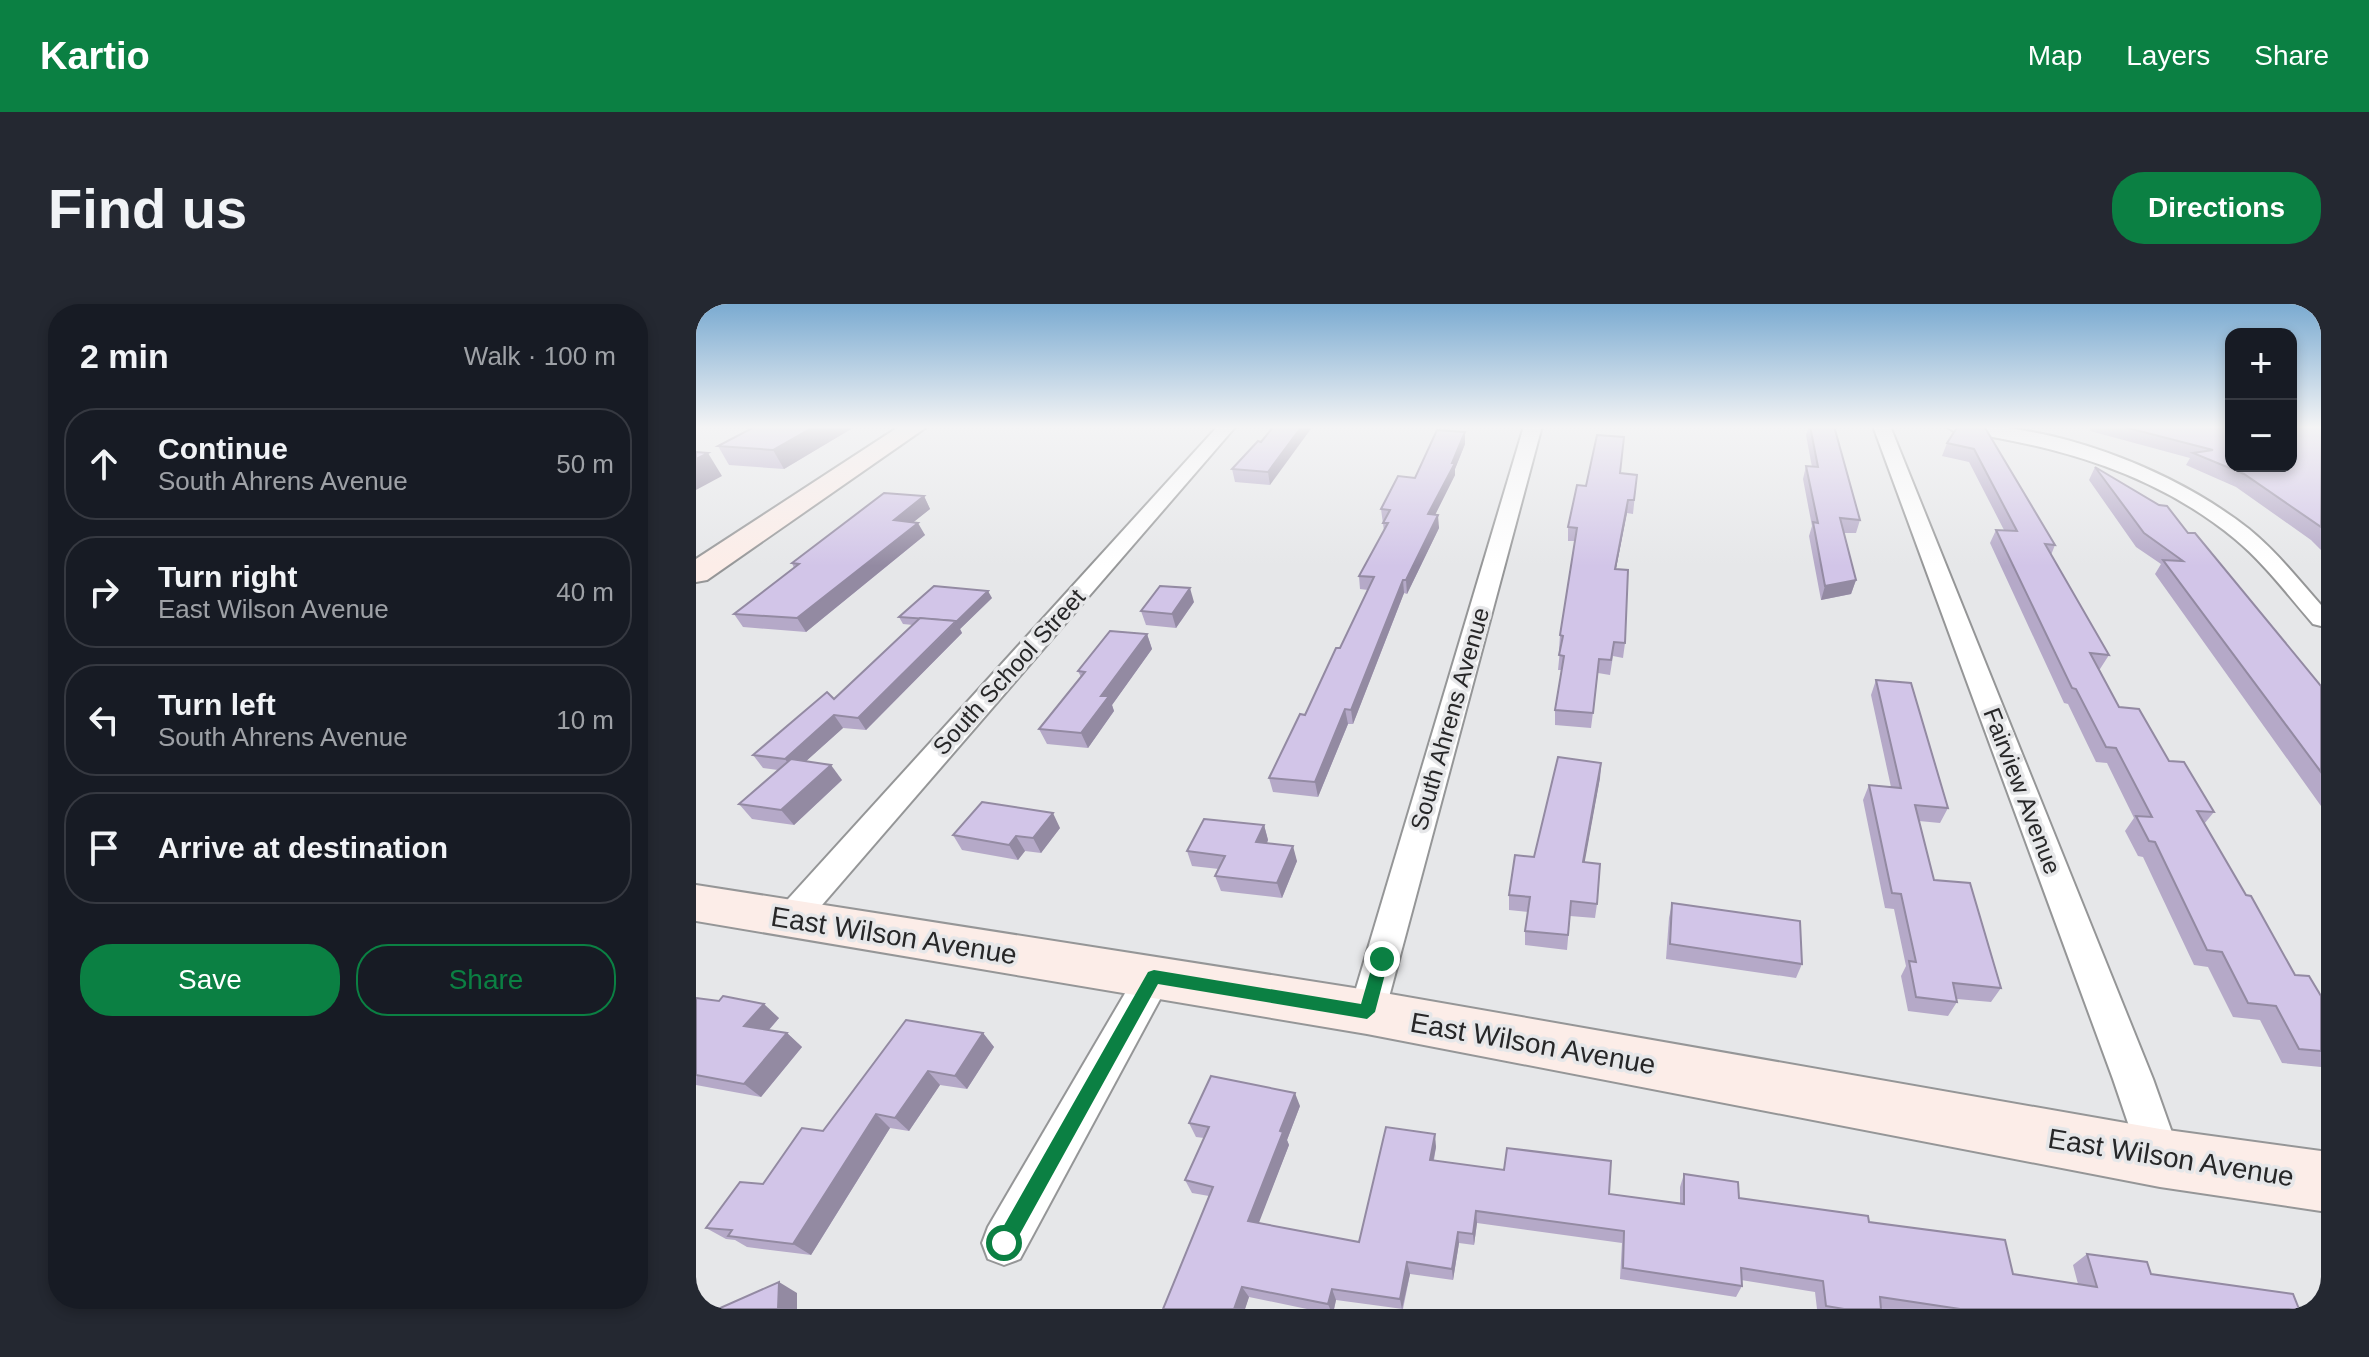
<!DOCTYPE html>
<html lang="en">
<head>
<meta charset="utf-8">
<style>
  body { margin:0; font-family:Arial,sans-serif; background:#242831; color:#f1f3f6 }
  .controls { position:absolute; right:24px; top:24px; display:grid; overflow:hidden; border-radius:16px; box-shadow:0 4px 12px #0003 }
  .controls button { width:72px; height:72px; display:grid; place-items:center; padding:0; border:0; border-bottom:2px solid #363941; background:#171b24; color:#f1f3f6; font:40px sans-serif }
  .stop { position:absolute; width:24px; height:24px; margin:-18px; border:6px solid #0b8043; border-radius:50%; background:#fff }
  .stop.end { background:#0b8043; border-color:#fff; box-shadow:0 2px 8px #0008 }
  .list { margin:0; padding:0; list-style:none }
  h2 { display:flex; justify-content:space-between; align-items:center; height:104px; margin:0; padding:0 32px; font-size:34px }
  h2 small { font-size:26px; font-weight:400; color:#9ea1a6 }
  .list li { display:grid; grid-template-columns:52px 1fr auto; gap:24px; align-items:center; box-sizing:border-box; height:112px; margin:0 16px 16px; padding:0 16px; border:2px solid #363941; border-radius:32px }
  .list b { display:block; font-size:30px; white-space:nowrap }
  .list p { margin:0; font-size:26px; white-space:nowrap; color:#9ea1a6 }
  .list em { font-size:26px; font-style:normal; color:#9ea1a6 }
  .actions { display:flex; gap:16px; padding:24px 32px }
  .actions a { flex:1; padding:18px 0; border:2px solid #0b8043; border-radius:32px; text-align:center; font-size:28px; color:#0b8043 }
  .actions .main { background:#0b8043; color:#fff }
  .icon { flex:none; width:44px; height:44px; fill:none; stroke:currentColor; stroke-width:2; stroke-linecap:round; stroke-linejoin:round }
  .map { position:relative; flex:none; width:1625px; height:1005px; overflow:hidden; border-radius:32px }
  header { display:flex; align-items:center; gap:48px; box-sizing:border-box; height:112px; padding:0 40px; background:#0b8043; color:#fff }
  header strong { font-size:38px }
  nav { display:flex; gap:44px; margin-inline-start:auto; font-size:28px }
  .intro { display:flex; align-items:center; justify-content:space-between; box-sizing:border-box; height:192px; padding:0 48px }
  h1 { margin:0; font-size:56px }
  .button { padding:20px 36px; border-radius:32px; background:#0b8043; color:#fff; font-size:28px; font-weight:700 }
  main { display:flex; gap:48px; padding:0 48px }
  aside { flex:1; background:#171b24; border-radius:32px; box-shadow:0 4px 12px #0003 }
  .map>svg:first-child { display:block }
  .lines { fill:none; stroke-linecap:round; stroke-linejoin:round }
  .street-casing { stroke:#959697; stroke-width:4 }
  .secondary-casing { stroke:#959697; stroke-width:4 }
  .street { fill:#fff; fill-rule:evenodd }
  .secondary { fill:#fcede8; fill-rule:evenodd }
  .wall { fill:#b5a9c8 }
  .shaded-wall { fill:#938aa2 }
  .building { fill:#d2c5e8; stroke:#938aa2; stroke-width:2 }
  .route { fill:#0b8043 }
  .labels { text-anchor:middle; stroke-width:7; stroke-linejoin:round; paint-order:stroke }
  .street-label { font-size:24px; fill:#272728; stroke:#e6e7e9 }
  .near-street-label { font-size:28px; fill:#272728; stroke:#e6e7e9 }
</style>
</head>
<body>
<header>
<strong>Kartio</strong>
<nav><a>Map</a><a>Layers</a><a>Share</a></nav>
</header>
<div class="intro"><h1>Find us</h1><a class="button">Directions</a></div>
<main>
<aside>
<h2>2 min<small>Walk · 100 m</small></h2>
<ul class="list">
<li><svg class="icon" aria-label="ahead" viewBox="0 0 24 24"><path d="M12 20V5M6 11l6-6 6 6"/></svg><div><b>Continue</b><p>South Ahrens Avenue</p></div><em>50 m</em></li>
<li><svg class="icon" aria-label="right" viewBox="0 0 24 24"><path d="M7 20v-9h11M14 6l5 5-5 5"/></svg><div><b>Turn right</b><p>East Wilson Avenue</p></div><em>40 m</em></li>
<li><svg class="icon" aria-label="left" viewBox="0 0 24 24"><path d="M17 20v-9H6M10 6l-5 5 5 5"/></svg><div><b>Turn left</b><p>South Ahrens Avenue</p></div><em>10 m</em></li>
<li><svg class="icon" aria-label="arrive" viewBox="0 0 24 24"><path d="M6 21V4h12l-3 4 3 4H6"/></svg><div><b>Arrive at destination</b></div></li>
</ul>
<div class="actions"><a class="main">Save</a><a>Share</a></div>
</aside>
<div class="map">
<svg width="1625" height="1005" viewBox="0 0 1625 1005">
  <rect width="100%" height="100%" fill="#e6e7e9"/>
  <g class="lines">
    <defs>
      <g id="street">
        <path d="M522 122H540L107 623 95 627 83 623 78 614 83 605Z"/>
        <path d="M828 122H846L689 708 684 719 671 724 658 719 653 708Z"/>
        <path d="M1177 122H1194L1457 775 1485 854 1479 869 1464 875 1449 869 1417 775Z"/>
        <path d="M1249 122C1349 115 1475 164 1553 225 1580 247 1602 275 1625 301V322L1617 320C1592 291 1568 259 1539 235 1458 168 1359 141 1258 127Z"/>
        <path d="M458 658 471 662 476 673 324 955 308 961 292 955 286 939 292 923 445 662Z"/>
      </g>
      <g id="secondary">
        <path d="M204 122H232L11 276 0 278V255Z"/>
        <path d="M0 581 671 686 1464 825 1625 847V907L1464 883 671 730 0 617Z"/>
      </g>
    </defs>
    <!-- street casing -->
    <use href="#street" class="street-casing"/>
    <!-- secondary casing -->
    <use href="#secondary" class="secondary-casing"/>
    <!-- street -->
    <use href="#street" class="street"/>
    <!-- secondary -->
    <use href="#secondary" class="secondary"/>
  </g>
  <!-- wall -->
  <g class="wall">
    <path d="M160 122 88 165 33 161 22 142Z"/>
    <path d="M578 122 574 181 539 178 536 165 565 138Z"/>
    <path d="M1113 122H1138L1164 216 1160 229H1148L1160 276 1155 290 1125 296 1113 232 1116 222 1107 175 1110 162 1116 163 1110 131Z"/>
    <path d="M1262 122 1359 241 1355 251 1413 351 1404 365H1403L1423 403 1518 508 1508 520 1550 591 1599 671 1625 692V763L1586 759 1564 716 1537 713 1512 663 1498 661 1447 553 1442 552 1429 527 1438 514 1411 459 1400 458 1372 400 1368 399 1294 239 1300 226H1308L1273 158 1246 152 1251 139Z"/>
    <path d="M1396 122H1535V162L1625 122V246L1615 236 1540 183 1490 161 1494 154 1394 127Z"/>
    <path d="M769 128V140L759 165V171L739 211 743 224 711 290 708 289 657 420H652L622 493 577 488 573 474 609 411 644 344 672 286 664 285 663 272 688 227 685 205Z"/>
    <path d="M1399 163 1492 229 1625 382V502L1459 270 1465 260 1440 243 1393 176Z"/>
    <path d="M924 169 941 171 937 210 931 209 920 265 929 339 927 354 917 352 914 371 902 369 895 424 859 421V406L866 366H862L864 346H863L864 331 879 237H872V223L890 182Z"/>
    <path d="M228 192 234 205 217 218 229 231 110 328 47 323 38 310 98 264 96 259Z"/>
    <path d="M296 294 264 325 266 329 170 426 147 424 110 457 146 476 98 521 56 515 43 500 82 466 67 464 57 451 138 395 217 321 207 320 203 313Z"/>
    <path d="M498 298 480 324 450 321 445 307Z"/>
    <path d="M451 330 456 345 416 401 418 407 392 444 351 440 343 425 385 373 382 367Z"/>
    <path d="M1180 376 1252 504 1244 519 1223 517 1238 576 1305 684 1295 698 1261 695V698L1252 712 1212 707 1205 672 1210 662 1198 605 1189 604 1167 496 1173 481 1195 483 1175 391Z"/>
    <path d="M905 459 904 474 888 558 901 600 899 614 874 612 871 646 829 641V627L832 608 813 606V591Z"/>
    <path d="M568 521 572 536 571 539 601 557 586 594 525 587 519 572 523 565 496 562 491 547Z"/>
    <path d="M364 524 345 549 329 547 322 556 266 546 257 531Z"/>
    <path d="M976 599 1106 660 1100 674 970 655 973 614Z"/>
    <path d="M0 694 83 714 73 726 91 729 106 743 65 793 0 781Z"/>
    <path d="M287 729 298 743 271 785 244 781 213 827 194 824 115 951 51 943 39 936 30 935 10 924 67 880 127 827Z"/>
    <path d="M604 802 591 836 593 841 562 919 663 938 740 843 738 856 913 890 984 899V883L988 870 1043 894 1173 918 1317 970 1382 980 1377 961 1391 950 1455 970 1603 1005H1121L1119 988 1045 976 1046 982 1040 993 924 975 926 939 781 919 778 941 763 939 757 976 714 970 707 1005 640 996 638 1005H611L553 993 549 1005H467L513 892 496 889 489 876 508 834 500 833 493 819Z"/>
  </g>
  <!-- shaded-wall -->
  <g class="shaded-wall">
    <path d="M119 122H160L88 165 77 146Z"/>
    <path d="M606 122H617L574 181 572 168Z"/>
    <path d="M769 128V140L759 165V171L733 223 732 210 756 159Z"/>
    <path d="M12 149 26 172 0 186V155Z"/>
    <path d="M228 192 234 205 204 229 198 216Z"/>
    <path d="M932 196 931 209 917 279 919 265Z"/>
    <path d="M742 211 743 224 711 290 710 276Z"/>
    <path d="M222 219 229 231 110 328 101 314Z"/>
    <path d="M707 276 708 289 657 420 655 406Z"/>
    <path d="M1160 276 1155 290 1125 296 1129 282Z"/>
    <path d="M494 284 498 298 480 324 476 310Z"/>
    <path d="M292 287 296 294 264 325 266 329 170 426 162 414Z"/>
    <path d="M451 330 456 345 416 401 418 407 392 444 385 429 405 392Z"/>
    <path d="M649 405 652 420 622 493 619 478Z"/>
    <path d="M138 411 147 424 98 468 89 455Z"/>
    <path d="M905 459 904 474 886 573 887 558Z"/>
    <path d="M135 461 146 476 98 521 85 506Z"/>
    <path d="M357 509 364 524 345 549 337 534Z"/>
    <path d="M568 521 572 536 565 553 560 538Z"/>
    <path d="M320 532 329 547 322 556 313 541Z"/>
    <path d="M597 542 601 557 586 594 581 579Z"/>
    <path d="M68 700 83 714 64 736 48 722Z"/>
    <path d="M91 729 106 743 65 793 48 780Z"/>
    <path d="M287 729 298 743 271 785 259 772Z"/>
    <path d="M232 767 244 781 213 827 199 814Z"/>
    <path d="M599 789 604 802 591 836 593 841 559 929 552 917 584 827Z"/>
    <path d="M180 810 194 824 115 951 97 940Z"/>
    <path d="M739 830 740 843 735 868 734 856Z"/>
    <path d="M780 907 781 919 778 941 777 930Z"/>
    <path d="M762 928 763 939 757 976 756 965Z"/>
    <path d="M711 958 714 970 706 1005 704 995Z"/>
    <path d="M83 978 101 989V1005H82Z"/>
    <path d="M546 983 553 993 549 1005H538Z"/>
    <path d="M636 985 640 996 638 1005H634L632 1000Z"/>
  </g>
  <!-- building -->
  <g class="building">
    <path d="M60 122H119L77 146 22 142Z"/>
    <path d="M578 122H606L572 168 536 165 562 137 565 138Z"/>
    <path d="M1114 122H1138L1164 216 1144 214 1160 276 1129 282 1117 218 1122 219 1110 162 1122 163Z"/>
    <path d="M1262 122H1288L1359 241 1349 240 1413 351 1394 349 1423 403 1443 405 1473 457 1488 458 1518 508 1501 507 1550 591 1555 592 1599 671 1613 672 1625 692V747L1603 745 1580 702 1552 699 1526 648 1511 646 1459 538 1453 537 1440 512 1456 513 1420 444 1410 443 1380 385 1376 384 1300 226 1321 227 1278 145 1251 139Z"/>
    <path d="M1424 122H1535V162H1595V125L1616 122H1625V223L1548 170 1497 149 1517 146Z"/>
    <path d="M741 126 769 128 756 159H759L732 210 742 211 710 276H707L655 406 649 405 619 478 573 474 604 410 609 411 640 344H644L678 273 663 272 692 219H687L694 206 685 205 702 172 719 174Z"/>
    <path d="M901 131 928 133 924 169 941 171 938 196H932L919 265 932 266 929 339 918 338 915 356 903 355 897 409 859 406 868 352 863 351 867 332 864 331 881 224 872 223 881 181 890 182Z"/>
    <path d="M0 148 12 149 0 155Z"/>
    <path d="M1399 163 1463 201 1471 202 1492 229H1499L1625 382V468L1467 256 1487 257 1448 229Z"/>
    <path d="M188 189 228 192 198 216 222 219 101 314 38 310 103 260 96 259Z"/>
    <path d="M238 282 292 287 260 318H259L260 317 203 313Z"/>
    <path d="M464 282 494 284 476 310 445 307Z"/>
    <path d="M224 314 260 317 162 414 138 411 89 455 57 451 131 388 138 395Z"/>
    <path d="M414 327 451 330 405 392H413L385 429 343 425 389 368 382 367Z"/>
    <path d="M1180 376 1215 379 1252 504 1219 501 1238 576 1274 579 1305 684 1257 679 1261 698 1220 693 1213 657 1220 658 1205 590 1196 589 1173 481 1205 484Z"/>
    <path d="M862 453 905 459 887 558 904 560 901 600 875 597 872 631 829 627 834 593 813 591 819 551 838 553Z"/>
    <path d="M95 455 135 461 85 506 43 500Z"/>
    <path d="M286 498 357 509 337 534 320 532 313 541 257 531Z"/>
    <path d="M508 515 568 521 560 538 597 542 581 579 519 572 529 552 491 547Z"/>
    <path d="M976 599 1104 617 1106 660 974 640Z"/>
    <path d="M27 692 68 700 48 722 91 729 48 780 0 771V694L23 697Z"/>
    <path d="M210 716 287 729 259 772 232 767 199 814 180 810 97 940 32 932 36 926 10 924 44 878 67 880 106 824 127 827Z"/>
    <path d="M515 772 599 789 584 827 587 828 552 917 663 938 690 823 739 830 734 856 808 866 811 844 915 857 913 890 988 900V870L1042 878 1043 894 1172 912 1173 918 1309 936 1317 970 1401 983 1391 950 1451 958 1455 970 1597 990 1603 1005H1264L1184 993 1185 1005H1148L1130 1002 1127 977 1045 964 1046 982 927 964 928 927 780 907 777 930 762 928 756 965 711 958 704 995 636 985 632 1000 546 983 538 1005H467L517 883 489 876 513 823 493 819Z"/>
    <path d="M83 978 82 1005H22Z"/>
  </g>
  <!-- sky -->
  <linearGradient id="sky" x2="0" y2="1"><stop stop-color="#7babd1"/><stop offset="0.47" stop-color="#f4f4f5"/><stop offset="1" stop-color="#f4f4f5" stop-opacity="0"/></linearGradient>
  <rect width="1625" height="262" fill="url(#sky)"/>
  <!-- route -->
  <path class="route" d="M686 649 693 655 679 708 671 715 462 680 315 946 308 949 302 946 299 939 302 932 452 668 458 666 665 700 678 655Z"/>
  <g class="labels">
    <!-- street labels -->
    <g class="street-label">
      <text transform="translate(313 368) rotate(-48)" y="8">South School Street</text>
      <text transform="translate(754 415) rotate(-74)" y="8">South Ahrens Avenue</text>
      <text transform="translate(1326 487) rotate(69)" y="8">Fairview Avenue</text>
    </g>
    <!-- near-street labels -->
    <g class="near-street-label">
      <text transform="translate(198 631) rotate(9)" y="10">East Wilson Avenue</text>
      <text transform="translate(837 739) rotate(10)" y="10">East Wilson Avenue</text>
      <text transform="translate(1475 853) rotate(9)" y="10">East Wilson Avenue</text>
    </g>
  </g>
</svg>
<div class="controls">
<button>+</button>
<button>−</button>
</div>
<div class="stop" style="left:308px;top:939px"></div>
<div class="stop end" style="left:686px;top:655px"></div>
</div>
</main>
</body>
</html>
